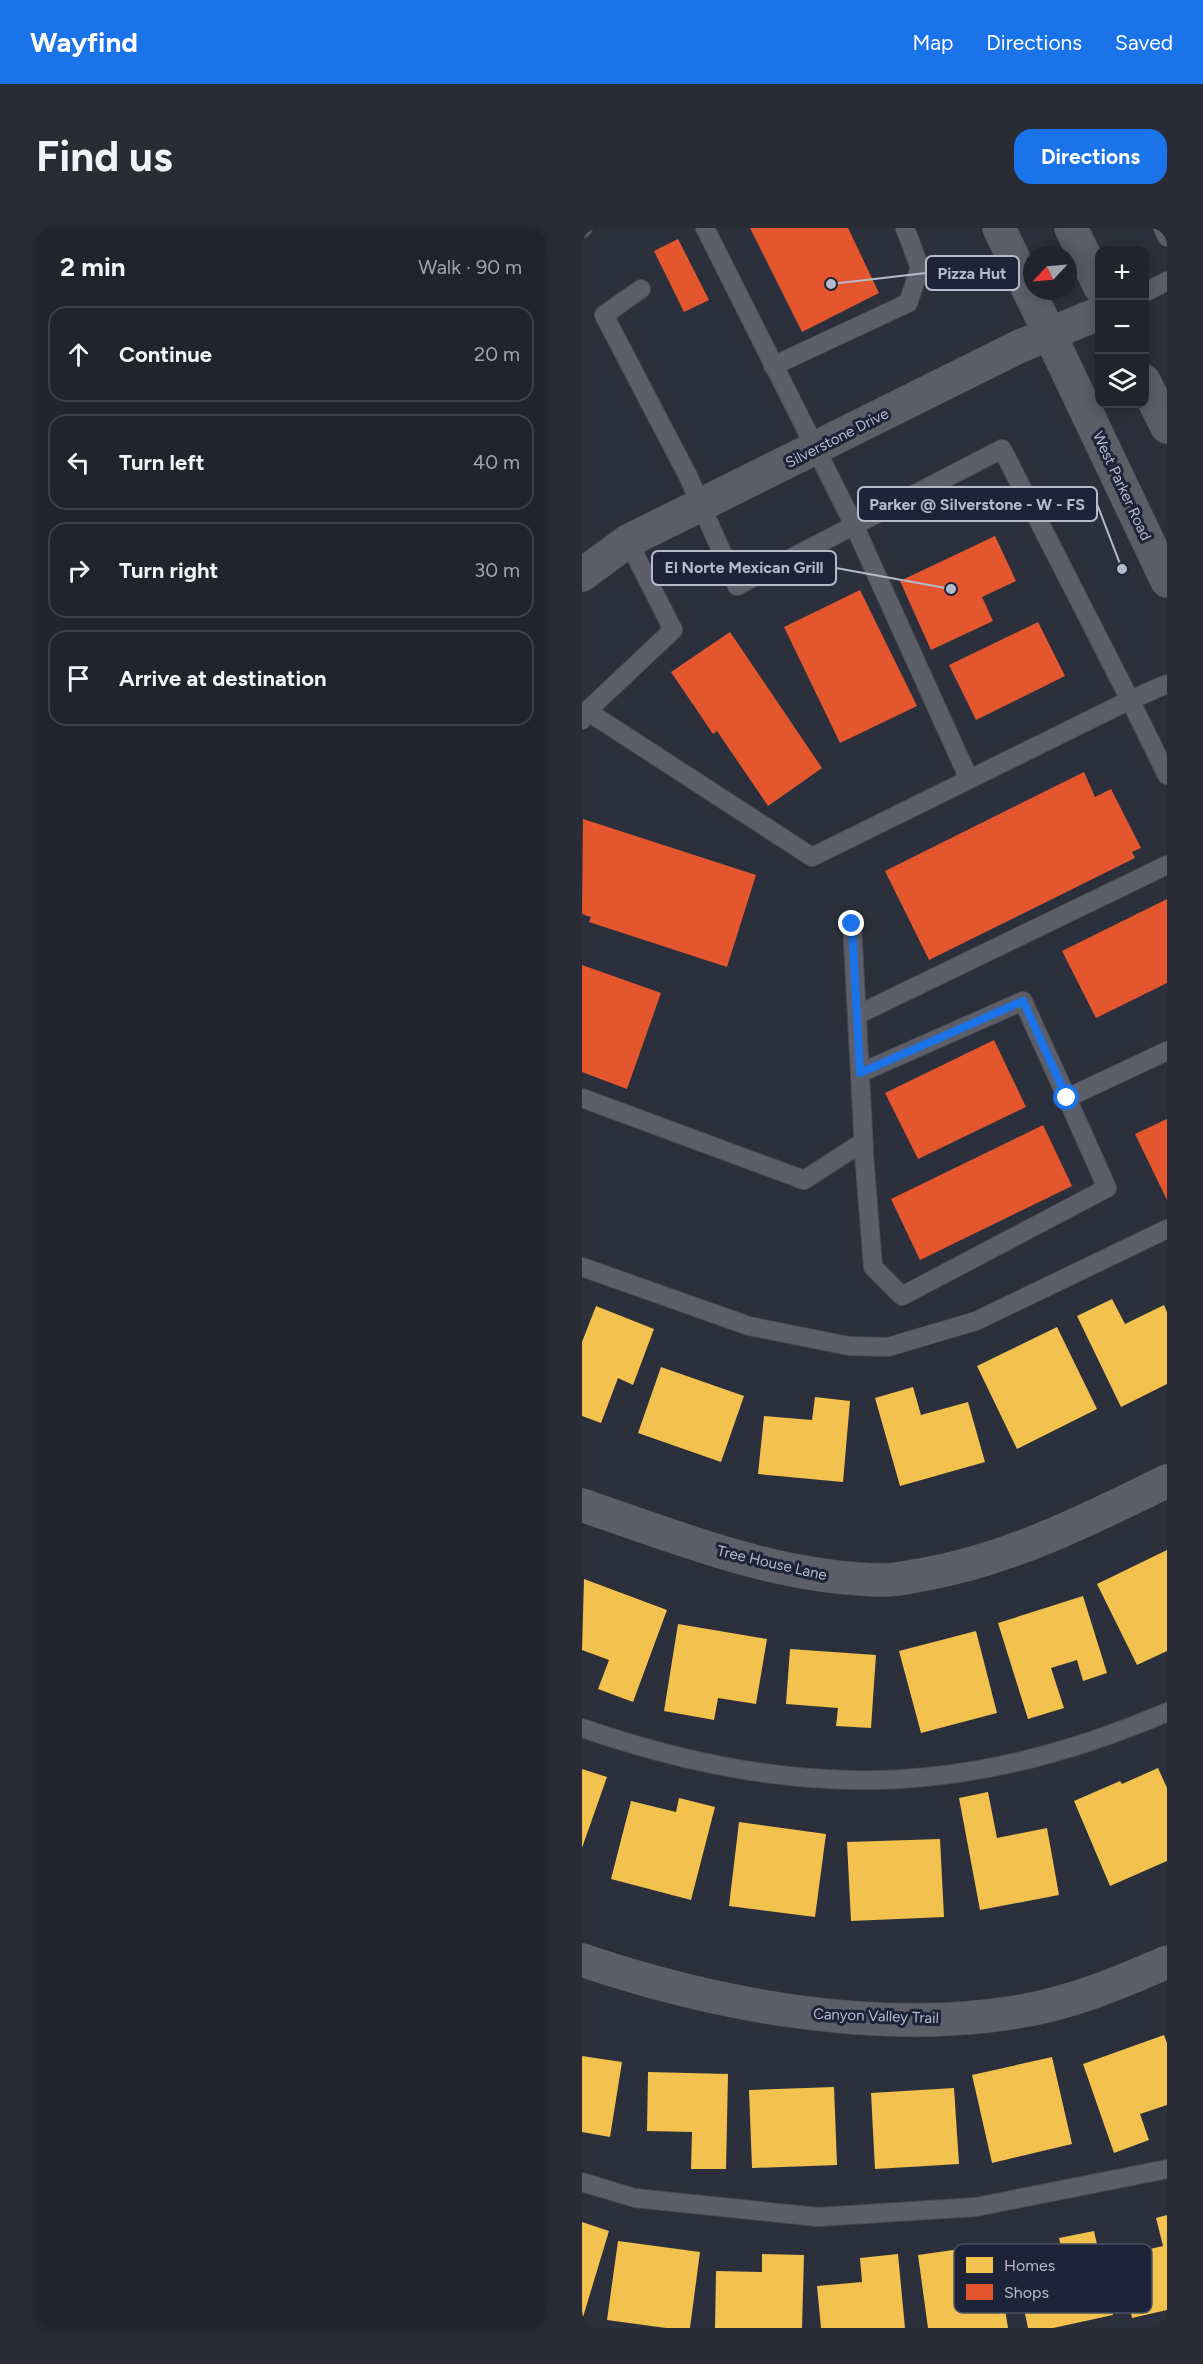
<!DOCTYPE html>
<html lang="en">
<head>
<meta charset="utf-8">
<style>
  body { margin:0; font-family:Figtree,sans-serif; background:#292c35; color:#f1f3f6 }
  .controls { position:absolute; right:18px; top:18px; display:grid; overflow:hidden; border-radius:12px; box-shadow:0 3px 15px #0003 }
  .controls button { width:54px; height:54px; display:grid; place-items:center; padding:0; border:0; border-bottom:2px solid #3e4149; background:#21242d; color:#f1f3f6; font:30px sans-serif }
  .compass { position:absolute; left:441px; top:18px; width:54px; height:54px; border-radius:50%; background:#21242d; box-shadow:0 3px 15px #0003; rotate:244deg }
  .stop { position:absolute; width:18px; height:18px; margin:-14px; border:4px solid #1a73e8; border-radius:50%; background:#fff }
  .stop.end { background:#1a73e8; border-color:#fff; box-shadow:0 2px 6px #0008 }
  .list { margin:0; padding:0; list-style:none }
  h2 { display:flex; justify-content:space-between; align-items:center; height:78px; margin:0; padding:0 24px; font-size:26px }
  h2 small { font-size:20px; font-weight:400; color:#a2a4aa }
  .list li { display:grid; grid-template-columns:39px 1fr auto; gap:18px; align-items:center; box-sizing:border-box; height:96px; margin:0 12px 12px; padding:0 12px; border:2px solid #3e4149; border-radius:18px }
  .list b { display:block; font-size:22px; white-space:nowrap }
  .list em { font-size:20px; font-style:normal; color:#a2a4aa }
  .icon { flex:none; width:33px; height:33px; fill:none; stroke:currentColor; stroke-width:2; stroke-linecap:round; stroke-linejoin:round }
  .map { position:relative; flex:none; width:585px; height:2100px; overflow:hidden; border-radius:18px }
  header { display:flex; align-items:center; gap:36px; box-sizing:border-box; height:84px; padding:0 30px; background:#1a73e8; color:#fff }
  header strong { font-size:28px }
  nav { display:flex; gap:33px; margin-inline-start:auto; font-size:21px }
  .intro { display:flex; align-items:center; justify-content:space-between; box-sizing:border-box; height:144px; padding:0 36px }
  h1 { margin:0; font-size:42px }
  .button { padding:15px 27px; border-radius:18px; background:#1a73e8; color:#fff; font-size:21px; font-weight:700 }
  main { display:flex; gap:36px; padding:0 36px }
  aside { flex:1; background:#21242d; border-radius:18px; box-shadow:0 3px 15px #0003 }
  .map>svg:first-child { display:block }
  .homes { fill:#f2c14e }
  .shops { fill:#e4572e }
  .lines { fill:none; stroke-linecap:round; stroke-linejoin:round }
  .lane-casing { stroke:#484b55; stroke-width:20 }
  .street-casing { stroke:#484b55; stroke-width:34 }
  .secondary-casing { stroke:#484b55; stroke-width:34 }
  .lane { stroke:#5c5f69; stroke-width:18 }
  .street { stroke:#5c5f69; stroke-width:33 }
  .secondary { stroke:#5b5d67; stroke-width:33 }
  .route { stroke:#1a73e8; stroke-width:8 }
  .labels { text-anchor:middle; stroke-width:6; stroke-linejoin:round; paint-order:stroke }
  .street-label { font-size:15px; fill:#b6bbcc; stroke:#1e2438 }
  .key { fill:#1e2438; stroke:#4c5164; stroke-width:1.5 }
  .key-label { font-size:16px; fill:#b6bbcc }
  .leader { fill:none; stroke:#b6bbcc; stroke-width:2 }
  .callout-dot { fill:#b6bbcc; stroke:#1e2438; stroke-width:2 }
  .callout { fill:#1e2438; stroke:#b6bbcc; stroke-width:2 }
  .callout-label { font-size:16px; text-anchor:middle; font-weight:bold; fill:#b6bbcc }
</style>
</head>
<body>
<header>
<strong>Wayfind</strong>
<nav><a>Map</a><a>Directions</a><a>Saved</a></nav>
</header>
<div class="intro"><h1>Find us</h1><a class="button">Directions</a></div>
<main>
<aside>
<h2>2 min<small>Walk · 90 m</small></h2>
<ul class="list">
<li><svg class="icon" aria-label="ahead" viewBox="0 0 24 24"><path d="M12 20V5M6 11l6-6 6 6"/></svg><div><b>Continue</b></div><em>20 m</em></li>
<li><svg class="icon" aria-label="left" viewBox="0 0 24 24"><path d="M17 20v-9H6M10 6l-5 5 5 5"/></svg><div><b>Turn left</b></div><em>40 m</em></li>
<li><svg class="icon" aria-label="right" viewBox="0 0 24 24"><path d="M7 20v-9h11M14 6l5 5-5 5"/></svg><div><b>Turn right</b></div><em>30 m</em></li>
<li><svg class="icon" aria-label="arrive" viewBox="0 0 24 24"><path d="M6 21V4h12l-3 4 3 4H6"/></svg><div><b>Arrive at destination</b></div></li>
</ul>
</aside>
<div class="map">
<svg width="585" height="2100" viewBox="0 0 585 2100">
  <rect width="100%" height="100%" fill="#2c303c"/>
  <!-- homes -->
  <g class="homes">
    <path d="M530 1071 543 1096 582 1077 585 1084V1156L539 1179 495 1088Z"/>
    <path d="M14 1078 72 1101 51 1157 36 1150 19 1195 0 1188V1114Z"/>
    <path d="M475 1099 515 1181 435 1221 395 1138Z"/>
    <path d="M79 1139 162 1168 139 1234 56 1205Z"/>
    <path d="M331 1159 339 1187 386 1174 403 1234 318 1258 293 1170Z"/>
    <path d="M233 1169 268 1173 261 1254 176 1246 182 1188 230 1192Z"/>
    <path d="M585 1322V1423L555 1437 515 1356Z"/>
    <path d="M2 1351 85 1382 51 1474 16 1461 27 1432 0 1422Z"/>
    <path d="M501 1368 525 1445 501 1453 495 1432 469 1440 482 1480 446 1491 416 1395Z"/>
    <path d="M96 1396 185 1411 174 1476 136 1470 132 1492 82 1483Z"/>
    <path d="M394 1403 415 1485 339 1505 317 1423Z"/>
    <path d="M208 1421 294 1427 289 1500 254 1498 256 1480 204 1476Z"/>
    <path d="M576 1540 585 1560V1633L528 1658 492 1573 538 1553 540 1556Z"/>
    <path d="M0 1541 25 1549 0 1620Z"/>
    <path d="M406 1564 415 1610 465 1600 477 1667 398 1682 377 1570Z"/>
    <path d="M97 1570 133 1579 109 1672 29 1651 49 1573 94 1584Z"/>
    <path d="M157 1594 244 1606 233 1689 147 1678Z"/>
    <path d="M358 1611 362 1689 269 1693 265 1614Z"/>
    <path d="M582 1807 585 1815V1877L558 1886 567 1912 532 1925 501 1836Z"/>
    <path d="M0 1828 40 1834 28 1909 0 1904Z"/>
    <path d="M470 1829 490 1916 410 1935 390 1847Z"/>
    <path d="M66 1844 146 1846 144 1941H109L110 1904 65 1903Z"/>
    <path d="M252 1859 255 1937 170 1940 167 1862Z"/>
    <path d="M372 1860 377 1936 293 1941 289 1865Z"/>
    <path d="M585 1987V2082L550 2090 537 2028 581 2018 574 1990Z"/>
    <path d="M0 1994 27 2003 1 2089 0 2088Z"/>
    <path d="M512 2003 531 2087 471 2100H446L435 2048 483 2037 477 2010Z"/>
    <path d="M36 2013 118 2024 108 2100H84L25 2092Z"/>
    <path d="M413 2016 426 2100H346L336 2027Z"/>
    <path d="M180 2026 222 2027 220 2100H133L134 2043 180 2044Z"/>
    <path d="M316 2026 323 2100H239L235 2058 280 2054 278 2030Z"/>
  </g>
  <!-- shops -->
  <g class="shops">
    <path d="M168 0H266L297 65 220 104Z"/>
    <path d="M96 11 127 72 102 84 72 23Z"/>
    <path d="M413 308 434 353 400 369 411 393 349 422 318 353Z"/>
    <path d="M278 362 335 478 258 515 202 399Z"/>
    <path d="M456 394 483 448 394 492 367 437Z"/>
    <path d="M148 404 240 540 186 578 135 503 131 506 89 444Z"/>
    <path d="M502 544 513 569 529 561 559 620 550 624 553 630 347 732 303 643Z"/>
    <path d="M1 591 174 647 145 739 7 694 9 689 0 686Z"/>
    <path d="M585 671V755L514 790 480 723Z"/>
    <path d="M0 737 79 765 45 861 0 844Z"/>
    <path d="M412 812 444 879 336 931 303 865Z"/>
    <path d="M585 891V972L553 906Z"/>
    <path d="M461 897 490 958 338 1032 309 971Z"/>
  </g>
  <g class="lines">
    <defs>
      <g id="lane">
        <path d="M123 0 272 297 387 551"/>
        <path d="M581 0 585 9"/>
        <path d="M0 1 1 0"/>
        <path d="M562 65 585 53"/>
        <path d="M191 138 326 75 338 40 323 0"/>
        <path d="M585 456 548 472 585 547"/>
        <path d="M5 483 230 629 548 472 420 221 155 358 106 248 22 87 59 61"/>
        <path d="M0 492 5 483 91 402 46 313"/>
        <path d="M270 696 282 922"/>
        <path d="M275 787 585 637"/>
        <path d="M278 845 441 773 485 870"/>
        <path d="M0 870 222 952 281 914 291 1039 320 1068 525 960 485 870 585 823"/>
        <path d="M0 1039 167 1098 267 1118 306 1119 394 1093 585 1001"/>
        <path d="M0 1500C209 1572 381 1572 585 1484"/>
        <path d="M0 1954 53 1970 236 1989 394 1979 585 1941"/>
      </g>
      <g id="street">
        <path d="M0 1277C99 1311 197 1351 303 1352 316 1352 331 1348 344 1346 428 1331 508 1291 585 1253"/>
        <path d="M0 1732C133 1777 294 1807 434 1784 487 1776 537 1755 585 1734"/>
      </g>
      <g id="secondary">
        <path d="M417 0 585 353"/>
        <path d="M489 0 518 59"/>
        <path d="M562 153 585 199"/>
        <path d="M0 347 46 313 436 119 518 85"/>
      </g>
    </defs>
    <!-- lane casing -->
    <use href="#lane" class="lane-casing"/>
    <!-- street casing -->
    <use href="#street" class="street-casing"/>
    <!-- secondary casing -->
    <use href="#secondary" class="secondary-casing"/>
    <!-- lane -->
    <use href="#lane" class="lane"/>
    <!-- street -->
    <use href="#street" class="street"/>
    <!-- secondary -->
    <use href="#secondary" class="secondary"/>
  </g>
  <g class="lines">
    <!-- route -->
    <path class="route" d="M270 696 278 845 441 773 485 870"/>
  </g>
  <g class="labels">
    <!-- street labels -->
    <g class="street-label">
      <text transform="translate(255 210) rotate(-27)" y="5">Silverstone Drive</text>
      <text transform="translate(540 258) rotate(65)" y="5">West Parker Road</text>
      <text transform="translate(190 1335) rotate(13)" y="5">Tree House Lane</text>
      <text transform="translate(294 1788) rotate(2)" y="5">Canyon Valley Trail</text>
    </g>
  </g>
  <!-- legend -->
  <rect x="372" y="2016" width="198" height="69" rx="9" class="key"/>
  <rect x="384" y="2029" width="27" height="16" fill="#f2c14e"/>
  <rect x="384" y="2056" width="27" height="16" fill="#e4572e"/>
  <g class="key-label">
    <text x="422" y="2043">Homes</text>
    <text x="422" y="2070">Shops</text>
  </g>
  <!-- callouts -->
  <path class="leader" d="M249 56L344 45M540 341L515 276M369 361L254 340"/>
  <g class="callout-dot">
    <circle cx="249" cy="56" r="6"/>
    <circle cx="540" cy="341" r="6"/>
    <circle cx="369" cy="361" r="6"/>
  </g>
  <g class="callout">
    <rect x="344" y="28" width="93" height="34" rx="6"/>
    <rect x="276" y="259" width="239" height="34" rx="6"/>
    <rect x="70" y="323" width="184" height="34" rx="6"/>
  </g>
  <g class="callout-label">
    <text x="390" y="51">Pizza Hut</text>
    <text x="395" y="282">Parker @ Silverstone - W - FS</text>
    <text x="162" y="345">El Norte Mexican Grill</text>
  </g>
</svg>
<div class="controls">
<button>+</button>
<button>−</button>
<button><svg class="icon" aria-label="layers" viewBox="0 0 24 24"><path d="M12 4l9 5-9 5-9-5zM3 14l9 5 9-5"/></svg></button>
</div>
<svg class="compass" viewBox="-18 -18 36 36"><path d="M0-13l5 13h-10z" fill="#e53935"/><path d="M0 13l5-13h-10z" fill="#a2a4aa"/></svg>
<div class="stop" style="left:485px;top:870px"></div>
<div class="stop end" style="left:270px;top:696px"></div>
</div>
</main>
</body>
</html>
